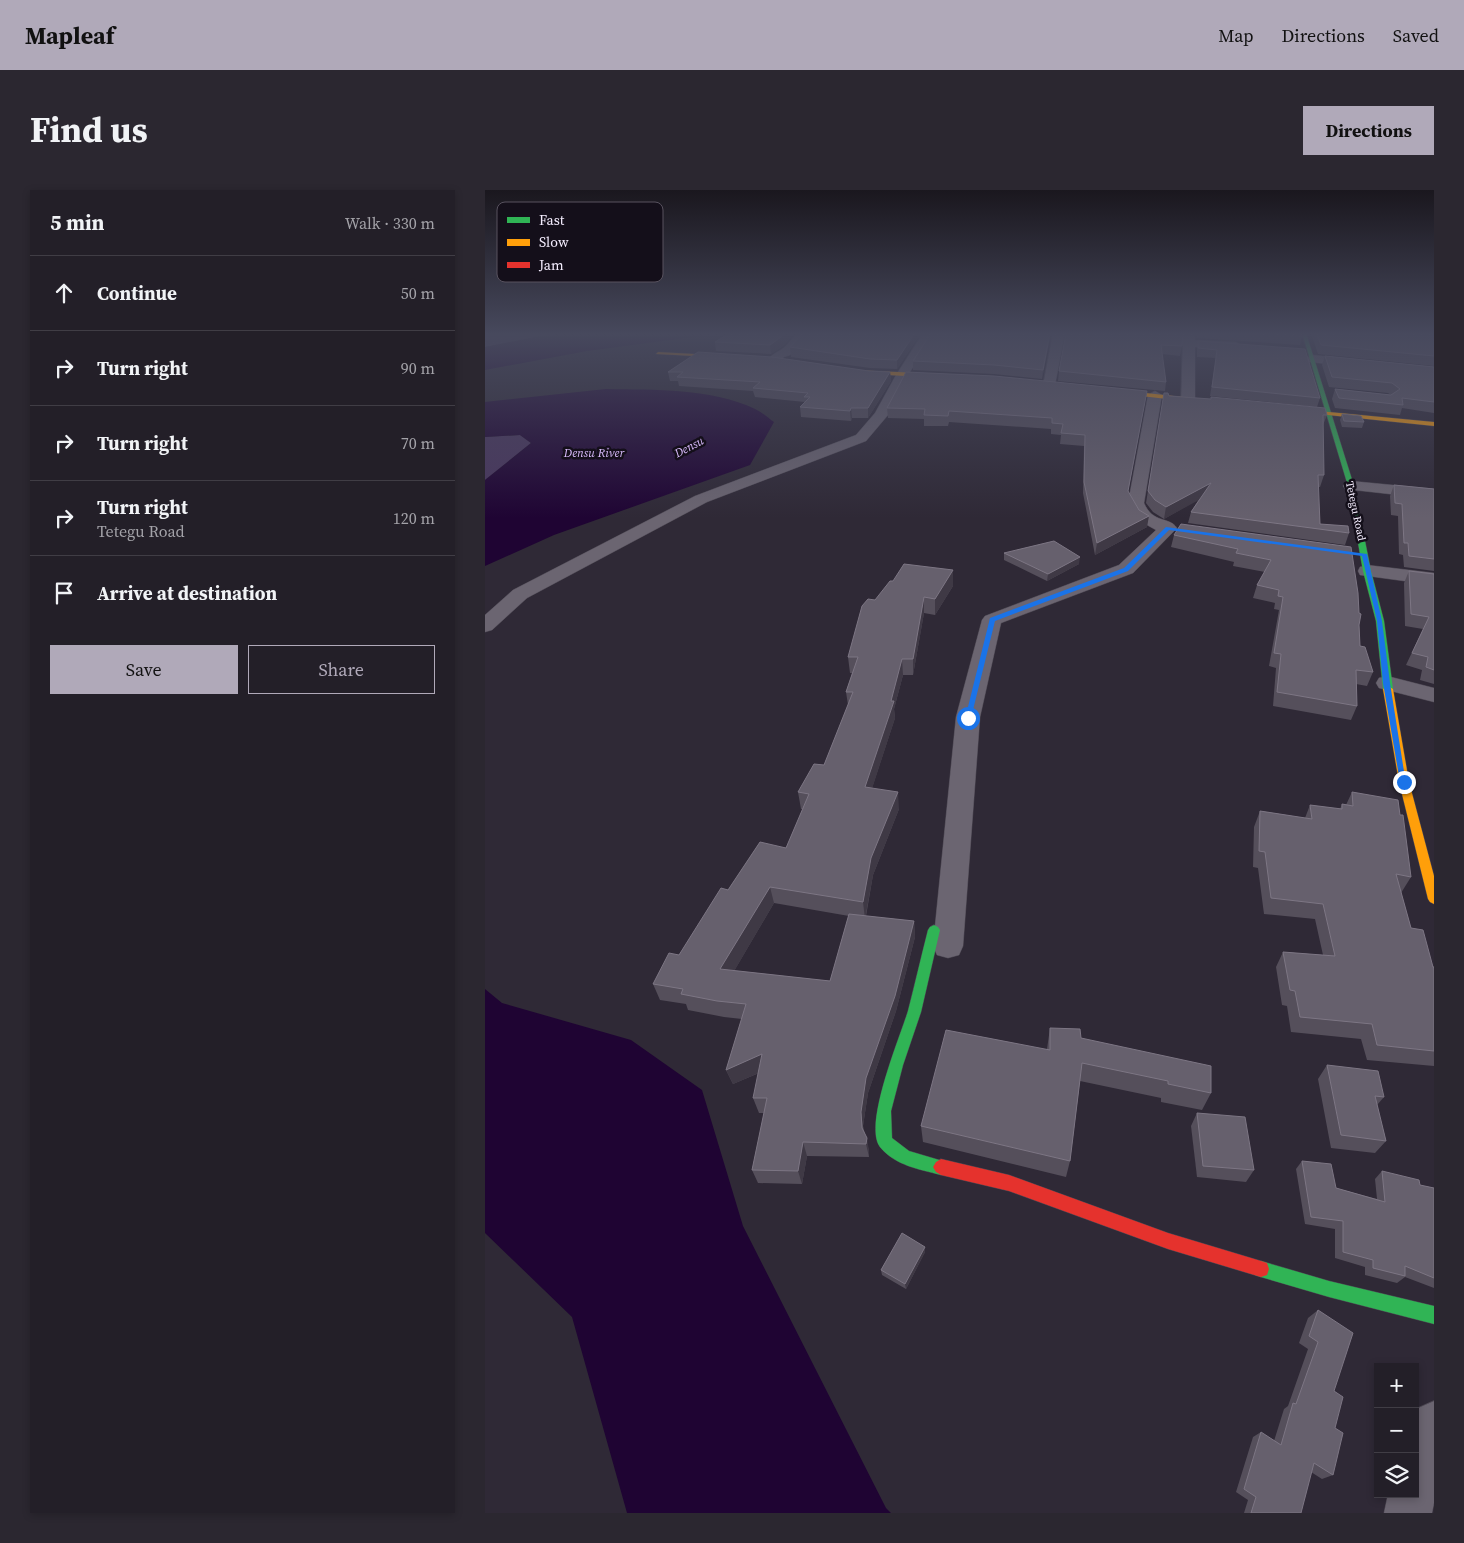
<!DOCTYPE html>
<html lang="en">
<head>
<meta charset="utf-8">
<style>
  body { margin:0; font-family:"Source Serif 4",serif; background:#2b2730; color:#f1f3f6 }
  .controls { position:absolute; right:15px; bottom:15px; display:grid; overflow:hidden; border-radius:0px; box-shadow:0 2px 8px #0003 }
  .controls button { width:45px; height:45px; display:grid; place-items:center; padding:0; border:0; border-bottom:1px solid #403d45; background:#231f28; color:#f1f3f6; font:25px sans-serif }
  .stop { position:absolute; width:15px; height:15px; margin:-11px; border:4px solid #1a73e8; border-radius:50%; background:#fff }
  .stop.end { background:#1a73e8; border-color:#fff; box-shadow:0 1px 5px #0008 }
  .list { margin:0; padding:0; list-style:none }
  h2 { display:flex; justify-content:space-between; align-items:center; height:65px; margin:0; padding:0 20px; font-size:21px }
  h2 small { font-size:16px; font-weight:400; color:#a3a2a8 }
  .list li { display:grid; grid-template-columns:32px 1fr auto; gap:15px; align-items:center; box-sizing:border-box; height:75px; padding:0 20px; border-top:1px solid #403d45 }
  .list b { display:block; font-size:19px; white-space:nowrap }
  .list p { margin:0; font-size:16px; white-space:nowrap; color:#a3a2a8 }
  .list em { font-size:16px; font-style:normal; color:#a3a2a8 }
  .actions { display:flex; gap:10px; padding:15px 20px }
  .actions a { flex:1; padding:11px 0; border:1px solid #b0a9b9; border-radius:0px; text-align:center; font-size:18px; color:#b0a9b9 }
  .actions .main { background:#b0a9b9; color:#111 }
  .icon { flex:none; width:28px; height:28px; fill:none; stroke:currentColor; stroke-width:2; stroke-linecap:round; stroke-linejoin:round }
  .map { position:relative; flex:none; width:949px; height:1323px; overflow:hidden; border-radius:0px }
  header { display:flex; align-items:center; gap:30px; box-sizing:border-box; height:70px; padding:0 25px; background:#b0a9b9; color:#111 }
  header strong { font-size:24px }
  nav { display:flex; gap:28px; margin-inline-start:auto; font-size:18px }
  .intro { display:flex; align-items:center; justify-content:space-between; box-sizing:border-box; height:120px; padding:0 30px }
  h1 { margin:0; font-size:35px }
  .button { padding:12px 22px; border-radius:0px; background:#b0a9b9; color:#111; font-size:18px; font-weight:700 }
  main { display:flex; gap:30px; padding:0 30px }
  aside { flex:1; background:#231f28; border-radius:0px; box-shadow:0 2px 8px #0003 }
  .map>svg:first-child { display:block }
  .green { fill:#49365e }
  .water { fill:#1f0433 }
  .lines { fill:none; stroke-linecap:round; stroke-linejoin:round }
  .street-casing { stroke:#4c4752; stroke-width:1 }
  .fast-casing { stroke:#4c4752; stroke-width:1 }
  .slow-casing { stroke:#4c4752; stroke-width:1 }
  .jam-casing { stroke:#4c4752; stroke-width:1 }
  .street { fill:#6b6571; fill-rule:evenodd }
  .fast { fill:#30b455; fill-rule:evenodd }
  .slow { fill:#ff9f0a; fill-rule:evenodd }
  .jam { fill:#e5322d; fill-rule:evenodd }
  .wall { fill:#554f5b; fill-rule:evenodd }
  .shaded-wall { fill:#3f3945 }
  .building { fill:#66606d; stroke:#7d7684 }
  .route { fill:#1a73e8 }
  .labels { text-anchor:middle; stroke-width:5; stroke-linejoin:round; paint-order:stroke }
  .far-street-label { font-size:11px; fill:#f5eeff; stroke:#140f1a }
  .far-water-label { font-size:12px; font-style:italic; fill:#dbbdfe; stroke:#140f1a }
  .key { fill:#140f1a; stroke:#58525f; stroke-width:1 }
  .key-label { font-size:14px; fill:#f5eeff }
</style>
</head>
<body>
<header>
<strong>Mapleaf</strong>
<nav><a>Map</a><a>Directions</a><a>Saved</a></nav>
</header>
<div class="intro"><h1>Find us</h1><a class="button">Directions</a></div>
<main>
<aside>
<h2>5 min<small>Walk · 330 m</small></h2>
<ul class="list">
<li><svg class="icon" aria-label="ahead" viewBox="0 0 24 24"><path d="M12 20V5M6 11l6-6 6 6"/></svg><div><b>Continue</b></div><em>50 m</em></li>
<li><svg class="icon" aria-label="right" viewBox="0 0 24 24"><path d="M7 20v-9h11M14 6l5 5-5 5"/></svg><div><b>Turn right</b></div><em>90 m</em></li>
<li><svg class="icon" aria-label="right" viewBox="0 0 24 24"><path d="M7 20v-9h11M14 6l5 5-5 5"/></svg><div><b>Turn right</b></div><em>70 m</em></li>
<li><svg class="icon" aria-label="right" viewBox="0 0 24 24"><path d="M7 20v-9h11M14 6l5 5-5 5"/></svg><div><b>Turn right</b><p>Tetegu Road</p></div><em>120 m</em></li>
<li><svg class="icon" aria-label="arrive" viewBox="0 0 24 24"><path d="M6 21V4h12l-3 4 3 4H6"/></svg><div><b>Arrive at destination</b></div></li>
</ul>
<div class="actions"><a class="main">Save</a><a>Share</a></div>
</aside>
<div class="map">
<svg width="949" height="1323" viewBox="0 0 949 1323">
  <rect width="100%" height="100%" fill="#2f2936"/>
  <!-- green -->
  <g class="green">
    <path d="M96 143 56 146 0 157V144Z"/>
    <path d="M35 245 46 253 0 290V247Z"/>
  </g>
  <!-- water -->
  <g class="water">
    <path d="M96 143H238L102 161 0 180V157L56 146Z"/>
    <path d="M121 199C168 200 227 198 270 219 277 222 283 228 289 232L265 275 69 345 0 376V290L46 253 35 245 0 247V212Z"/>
    <path d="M0 799 17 813 146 850 217 900 258 1036 401 1318 406 1323H142L87 1127 0 1043Z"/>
  </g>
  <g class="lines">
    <defs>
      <g id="street">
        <path d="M312 143H324L305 165 299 167 293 173H285L283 170C287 164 291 163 297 159 302 156 307 148 312 143Z"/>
        <path d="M438 143H450L423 185 403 225 381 251 222 312 42 408 7 440 0 442V425L28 400 210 306 371 245 390 223 411 185Z"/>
        <path d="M568 143H580L570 195 564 199 558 195Z"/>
        <path d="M698 143H710V150L751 152 757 156 751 160 710 157V209L703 213 696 209Z"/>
        <path d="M828 165 949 177V185L824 172 822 169 824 166Z"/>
        <path d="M670 201 677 205 659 313C668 334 684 326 692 338L648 383 516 433 495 527 478 756 474 765 463 768 452 765 448 756 471 527 497 430 500 426 634 375 671 340 653 330 643 313 663 205Z"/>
        <path d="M866 291 949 299V309L860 299 858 296 860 293Z"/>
        <path d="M882 375 949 383V395L875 385 873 381 875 377Z"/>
        <path d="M902 486 949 498V512L894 498 891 493 894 488Z"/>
        <path d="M949 1211V1313L947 1323H899L903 1304H930V1224L933 1218Z"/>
      </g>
      <g id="fast">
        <path d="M817 143H821L869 296 886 381 899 431 908 499 903 502 898 499 891 431 878 381 863 296Z"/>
        <path d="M449 735 453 737 455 740 436 822 418 875 406 921 407 948 424 961 461 972 464 977 461 982 456 985C434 979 411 976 395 957 378 935 415 847 423 821 430 794 436 767 443 740L445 737Z"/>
        <path d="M776 1071 844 1091 949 1116V1134L844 1107 776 1087 770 1085 768 1079 770 1073Z"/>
      </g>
      <g id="slow">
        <path d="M173 162 247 166 249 167 247 168 171 164Z"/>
        <path d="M369 180 456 184 459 186 456 188 367 183Z"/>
        <path d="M623 199 717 209 720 211 717 213 621 202Z"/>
        <path d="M802 218 949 232V236L804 221Z"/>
        <path d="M903 496 908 499 924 592 949 686V714L945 712 943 709 914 592 898 499Z"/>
      </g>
      <path id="jam" d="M456 969 524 985 683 1043 776 1071 782 1073 784 1079 782 1085 776 1087 683 1059 524 1001 456 985 451 982 448 977 451 972Z"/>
    </defs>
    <!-- street casing -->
    <use href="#street" class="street-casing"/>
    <!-- fast casing -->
    <use href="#fast" class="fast-casing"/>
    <!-- slow casing -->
    <use href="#slow" class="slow-casing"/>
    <!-- jam casing -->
    <use href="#jam" class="jam-casing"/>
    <!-- street -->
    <use href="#street" class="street"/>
    <!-- fast -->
    <use href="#fast" class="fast"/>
    <!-- slow -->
    <use href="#slow" class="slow"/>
    <!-- jam -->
    <use href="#jam" class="jam"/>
  </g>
  <!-- wall -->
  <g class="wall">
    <path d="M245 143H310L298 156 286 164 231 161 230 152Z"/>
    <path d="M318 143H436L412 179 385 178 306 167 305 157Z"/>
    <path d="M566 143 557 189 509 184 428 180V171Z"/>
    <path d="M581 143 697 156 695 166 677 164 681 192 680 201 573 191 574 181Z"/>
    <path d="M711 143H816L817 146 815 155 712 148Z"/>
    <path d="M826 143H949V176L833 164Z"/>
    <path d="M713 151 835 208 832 217 725 206 731 168 712 167V159Z"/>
    <path d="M840 166 949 177V223L917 218 915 225 850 218 847 209 850 199 906 205 903 203 844 197 837 175Z"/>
    <path d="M384 181 405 182 406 191 383 228H367L366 231 316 227 315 217 320 212 270 207 268 201 194 196 193 191H185L183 182Z"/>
    <path d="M662 201 643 302 662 337 610 365 598 303 599 256 575 254 576 245 566 244V239L464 232 463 236H439V229L403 228 402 218Z"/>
    <path d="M679 203 684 206 842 225 838 235 839 285 835 297H833L835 334 864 343 860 355 703 333 706 322 714 309 679 329 668 322 661 313Z"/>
    <path d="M857 224 879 232 877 238 857 237 855 230Z"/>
    <path d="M909 295 949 299V381L919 377 918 365 914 364 913 326 906 325 905 306Z"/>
    <path d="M689 345 866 357 874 435 875 456 888 482 882 496 871 494 872 516 866 530 788 516 791 478 784 476 794 420 789 419 790 413 768 408 772 395 780 382 748 376 749 372 686 357Z"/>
    <path d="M519 363 594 374 562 391 519 370Z"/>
    <path d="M468 380V396L450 425 439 423 428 485H418L409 519 410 528 387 598 414 619 388 685 381 726 429 731 430 747 411 821 383 903 378 936 384 961V967L322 966 317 994 273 993 267 980 279 923H274L268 908 274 883 248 894 241 880 257 829 239 827 203 820 201 814 175 810 168 794 194 765 243 700 301 658 318 619H316L313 602 339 575 363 515 361 502 367 483H365L363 467 390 410 408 391ZM289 713 364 726 345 791 249 781Z"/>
    <path d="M924 381 949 384V494L935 490 937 480 921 475 938 439 920 436 919 393Z"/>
    <path d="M867 602 926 687 916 703 926 738 948 777H949V876L882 870 876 849 806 842 802 816 797 815 791 777 798 762 838 765 830 729 779 724 773 678 768 677 769 637 775 621 820 628 825 615 855 619 857 614 861 615Z"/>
    <path d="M565 838 596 848 726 903 717 920 676 912V908L595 891 585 971 581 987 438 952 436 936 562 859Z"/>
    <path d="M842 875 899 907 892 915 901 951 890 963 846 958 833 889Z"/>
    <path d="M712 923 769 980 761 992 712 987 706 936Z"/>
    <path d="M817 971 851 998 892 1009 890 989 897 981 935 995 949 998V1098L920 1087 912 1093 880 1085V1077L850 1068V1039L820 1034 811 979Z"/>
    <path d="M440 1057V1062L421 1099 397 1085 396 1080Z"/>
    <path d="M833 1120 849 1201 850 1238 848 1285 837 1289 826 1282 816 1323H759L763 1310 751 1302 768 1247 776 1242 789 1251 799 1219 803 1216 823 1159 814 1153 823 1128Z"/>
  </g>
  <!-- shaded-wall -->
  <g class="shaded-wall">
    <path d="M300 143H310L298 156 286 164 285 155Z"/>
    <path d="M430 143H436L412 179V170Z"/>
    <path d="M565 143H566L557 189 558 180Z"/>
    <path d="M405 182 406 191 383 228V218Z"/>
    <path d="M366 218 367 228 366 231 365 221Z"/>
    <path d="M726 293 723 305 679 329 681 317Z"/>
    <path d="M664 326 662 337 610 365 612 353Z"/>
    <path d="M595 367 594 374 562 391 563 384Z"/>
    <path d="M468 380V396L450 425V409Z"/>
    <path d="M439 407V423L428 485V469Z"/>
    <path d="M417 469 418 485 409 519 410 528 382 614 380 597Z"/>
    <path d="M413 602 414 619 388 685 380 729 378 712 386 668Z"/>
    <path d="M285 697 289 713 241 795 235 779Z"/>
    <path d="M429 731 430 747 411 821 383 903 378 936 380 952 376 922 381 888Z"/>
    <path d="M277 864 283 879 248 894 241 880Z"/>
    <path d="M382 948 384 961V967L381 954Z"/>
    <path d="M318 952 322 966 317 994 313 981Z"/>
    <path d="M440 1057V1062L421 1099 420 1094Z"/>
  </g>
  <!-- building -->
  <g class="building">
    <path d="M245 143H300L296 147 285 155 230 152Z"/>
    <path d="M318 143H430L412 170 385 169 305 157Z"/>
    <path d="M446 143H565L558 180 509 175 428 171Z"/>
    <path d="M581 143H698L697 156 676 155 681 192 574 181Z"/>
    <path d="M764 143H816L817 146Z"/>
    <path d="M831 143H949V166L836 155Z"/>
    <path d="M713 151 820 159 835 208 727 197 732 160 713 158Z"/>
    <path d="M213 162 287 167 384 181 405 182 383 218H366L365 221 315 217 325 207H319L323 203 268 198 275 192 192 187 198 182H183Z"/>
    <path d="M840 166 949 177V212L917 208 918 215 854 208 850 199 906 205 915 199 907 193 847 187Z"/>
    <path d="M421 182 509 186 662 201 643 301 654 320 664 326 612 353 599 292 600 245 576 243 578 234 567 233V228L464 221 463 226 439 225 440 219 402 218Z"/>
    <path d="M679 203H683L684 206 726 209V207L840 218 842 225H838L839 285H833L835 334 863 336 864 343 706 322 726 293 681 317 670 310 663 301Z"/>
    <path d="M857 224 876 226 879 232 859 231Z"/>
    <path d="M909 295 949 299V369L924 366 923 353H919L917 314 910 313Z"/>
    <path d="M696 334 866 357 873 403 874 423 876 424 874 435 875 456 880 457 888 482 871 480 872 516 792 502 796 464 789 463 798 407 793 406 794 400 772 395 786 370 751 363 753 359 689 345Z"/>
    <path d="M569 351 595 367 563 384 519 363Z"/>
    <path d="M419 374 468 380 450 409 439 407 428 469H417L406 511H409L380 597 413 602 386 668 378 712 285 697 235 779 345 791 364 724 429 731 410 806 381 888 376 922 377 938 382 948 381 954 318 952 313 981 267 980 282 908H268L277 864 241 880 261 814 232 811 196 804 198 799 168 794 184 763 194 765 236 698 243 700 275 652 301 658 324 604 313 602 329 574 339 575 368 502H361L373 467H363L377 416 383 409 390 410 405 391H408Z"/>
    <path d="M924 381 949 384V480L941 477 943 467 927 463 944 427 926 424Z"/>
    <path d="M867 602 913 610 915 625H918L926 687 911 684 926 738 938 740 948 777H949V861L892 855 887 834 815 827 810 801 805 800 798 762 850 766 838 714 786 708 780 662 774 661 775 621 827 629 825 615 857 619V614L868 616Z"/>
    <path d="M565 838 595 839 596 848 726 876V903L683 894V891L597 873 585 971 436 936 461 840 565 860Z"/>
    <path d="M842 875 893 881 899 907 890 906 901 951 856 945Z"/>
    <path d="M712 923 760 927 769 980 718 976Z"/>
    <path d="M817 971 846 974 851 998 900 1012 897 981 934 990 935 995 949 998V1088L920 1076V1086L888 1078V1070L858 1062V1031L826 1027Z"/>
    <path d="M417 1043 440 1057 420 1094 396 1080Z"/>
    <path d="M833 1120 868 1143 849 1201 858 1207 850 1238 858 1243 848 1285 829 1273 816 1323H766L771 1307 759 1299 776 1242 796 1255 808 1213 811 1214 833 1152 824 1146Z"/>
  </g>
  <!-- sky -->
  <linearGradient id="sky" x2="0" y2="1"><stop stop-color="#1a171e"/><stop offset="0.44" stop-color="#47495d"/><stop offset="1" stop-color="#47495d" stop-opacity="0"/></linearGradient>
  <rect width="949" height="328" fill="url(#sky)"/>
  <!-- route -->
  <path class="route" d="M681 337 882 364 897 431 905 493 921 594 915 592 898 493 892 431 877 366 684 340 643 381 510 431 486 528 480 529 505 428 639 378Z"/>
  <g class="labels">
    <!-- far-street labels -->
    <g class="far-street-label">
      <text transform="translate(871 321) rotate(78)" y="4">Tetegu Road</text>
    </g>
    <!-- far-water labels -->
    <g class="far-water-label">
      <text transform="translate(204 257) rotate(-28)" y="4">Densu</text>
      <text x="109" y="267">Densu River</text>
    </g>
  </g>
  <!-- legend -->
  <rect x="12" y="12" width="166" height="80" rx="8" class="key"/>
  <rect x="22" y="27" width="23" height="6" fill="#30b455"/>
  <rect x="22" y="49" width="23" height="7" fill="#ff9f0a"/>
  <rect x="22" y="72" width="23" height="6" fill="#e5322d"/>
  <g class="key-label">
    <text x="54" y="35">Fast</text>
    <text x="54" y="57">Slow</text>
    <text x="54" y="80">Jam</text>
  </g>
</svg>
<div class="controls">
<button>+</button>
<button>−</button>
<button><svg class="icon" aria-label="layers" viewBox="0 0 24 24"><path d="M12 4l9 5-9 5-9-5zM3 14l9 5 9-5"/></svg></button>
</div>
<div class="stop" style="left:483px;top:528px"></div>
<div class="stop end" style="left:919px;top:592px"></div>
</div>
</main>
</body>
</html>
